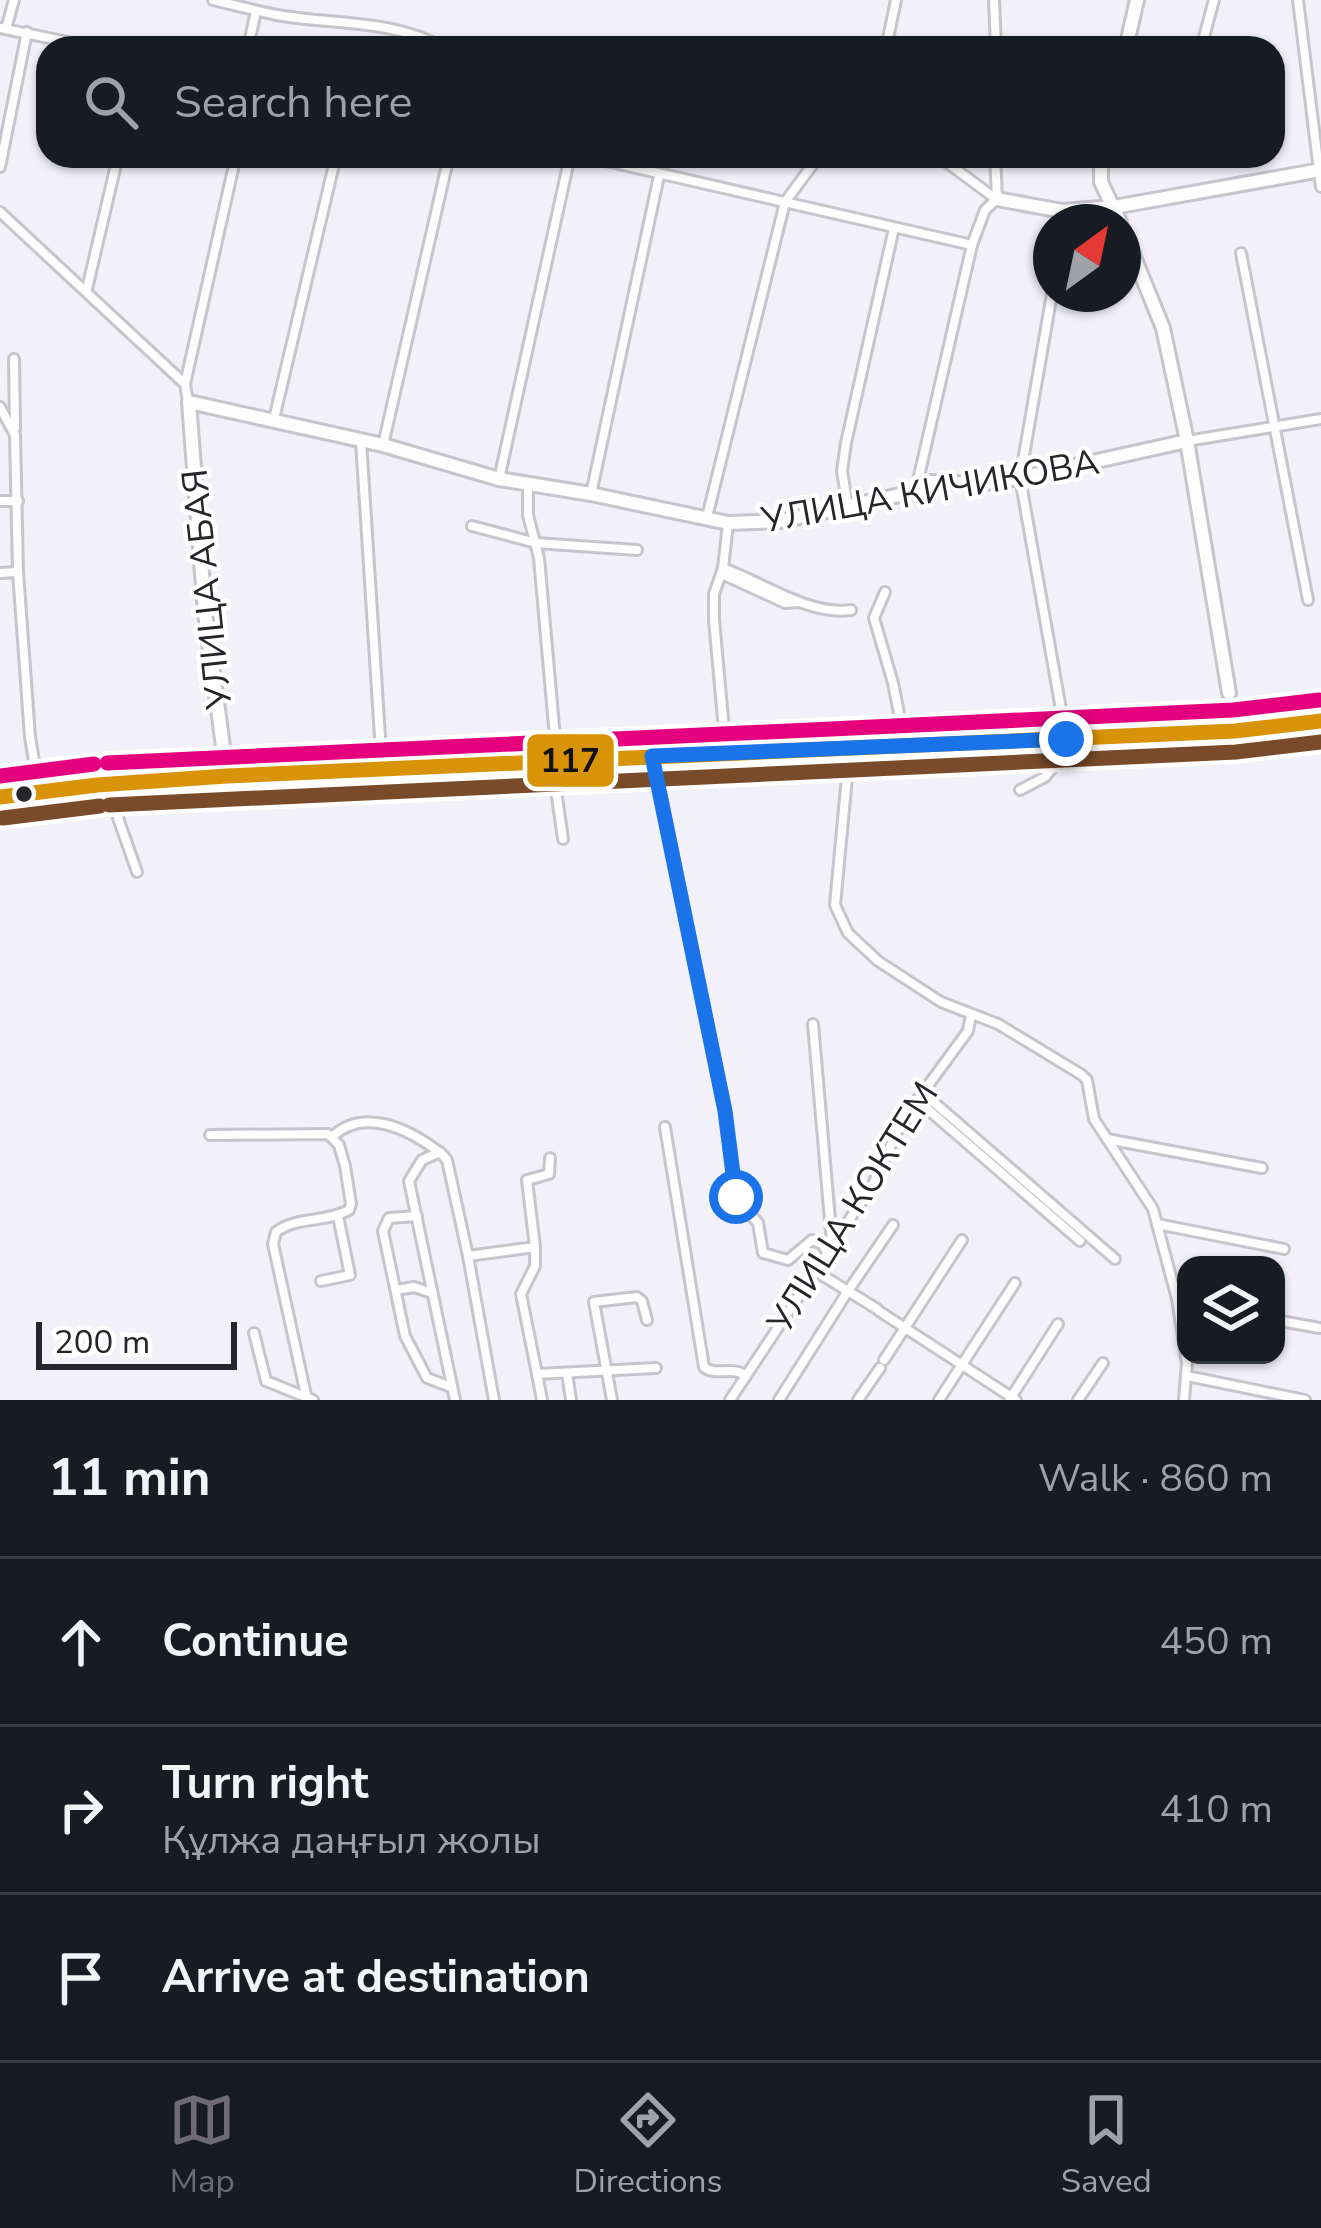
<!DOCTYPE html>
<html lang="en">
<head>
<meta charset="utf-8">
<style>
  body { margin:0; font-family:"Nunito Sans",sans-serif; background:#20242c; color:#f1f3f6 }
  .controls { position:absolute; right:36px; bottom:36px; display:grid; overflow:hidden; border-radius:24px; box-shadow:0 3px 9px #0004 }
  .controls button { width:108px; height:108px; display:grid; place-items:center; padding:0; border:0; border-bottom:3px solid #363941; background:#171b24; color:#f1f3f6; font:60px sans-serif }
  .compass { position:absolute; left:1033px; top:204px; width:108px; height:108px; border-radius:50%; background:#171b24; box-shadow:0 3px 9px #0004; rotate:33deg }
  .scale { position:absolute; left:36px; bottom:30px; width:201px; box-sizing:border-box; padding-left:12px; border:6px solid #27252a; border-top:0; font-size:33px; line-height:42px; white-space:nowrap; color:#27252a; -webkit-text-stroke:9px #fff; paint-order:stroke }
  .stop { position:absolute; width:36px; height:36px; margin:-27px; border:9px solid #1a73e8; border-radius:50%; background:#fff }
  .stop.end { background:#1a73e8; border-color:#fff; box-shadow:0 3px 12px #0008 }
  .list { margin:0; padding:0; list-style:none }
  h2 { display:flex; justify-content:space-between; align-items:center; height:156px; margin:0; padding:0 48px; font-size:51px }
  h2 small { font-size:39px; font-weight:400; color:#9ea1a6 }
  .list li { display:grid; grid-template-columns:78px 1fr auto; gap:36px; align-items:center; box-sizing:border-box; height:168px; padding:0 48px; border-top:3px solid #363941 }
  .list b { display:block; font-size:45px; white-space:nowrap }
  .list p { margin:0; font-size:39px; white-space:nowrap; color:#9ea1a6 }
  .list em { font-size:39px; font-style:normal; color:#9ea1a6 }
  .icon { flex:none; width:66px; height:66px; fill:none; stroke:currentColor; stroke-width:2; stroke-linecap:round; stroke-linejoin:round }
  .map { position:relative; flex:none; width:1321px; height:1400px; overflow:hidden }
  .search { position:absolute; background:#171b24; box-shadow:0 3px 9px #0004; left:36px; right:36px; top:36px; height:132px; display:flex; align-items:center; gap:30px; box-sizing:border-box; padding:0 42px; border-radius:36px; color:#9ea1a6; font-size:45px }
  .sheet { height:660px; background:#171b24 }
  nav { display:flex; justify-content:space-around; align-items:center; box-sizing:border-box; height:168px; border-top:3px solid #363941; background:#171b24; font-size:33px; color:#9ea1a6 }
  nav a { display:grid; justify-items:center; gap:6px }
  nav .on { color:#6e6c72 }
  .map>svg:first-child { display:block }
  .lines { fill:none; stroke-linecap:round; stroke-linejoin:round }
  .street-casing { stroke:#c7c5cb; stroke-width:14 }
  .secondary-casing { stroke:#c7c5cb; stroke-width:18 }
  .primary-casing { stroke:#c7c5cb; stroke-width:20 }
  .street { stroke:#fdfdfe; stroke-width:8 }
  .secondary { stroke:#fdfdfe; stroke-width:12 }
  .primary { stroke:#fdfdfe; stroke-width:14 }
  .bus-1-casing { stroke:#fff; stroke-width:24 }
  .bus-2-casing { stroke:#fff; stroke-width:24 }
  .bus-3-casing { stroke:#fff; stroke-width:24 }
  .bus-1 { stroke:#d89306; stroke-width:15 }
  .bus-2 { stroke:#7a4b2a; stroke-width:15 }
  .bus-3 { stroke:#e5007d; stroke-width:15 }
  .route { stroke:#1a73e8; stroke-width:15 }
  .bus-dot { fill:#27252a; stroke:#fff; stroke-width:4.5 }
  .labels { text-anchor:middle; stroke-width:9; stroke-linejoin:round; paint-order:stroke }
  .street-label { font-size:36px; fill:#27252a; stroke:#fff }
  .line-badge { stroke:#fff; stroke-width:4.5 }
  .pale-badge-label { font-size:33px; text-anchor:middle; font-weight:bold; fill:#111 }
</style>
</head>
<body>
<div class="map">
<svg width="1321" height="1400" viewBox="0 0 1321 1400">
  <rect width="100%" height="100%" fill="#f2f0f8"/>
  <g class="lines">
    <defs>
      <g id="street">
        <path d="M213 0C234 5 256 11 277 15 332 25 394 19 443 48"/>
        <path d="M994 0 996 48"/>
        <path d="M1298 0 1321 187"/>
        <path d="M0 28 97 48"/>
        <path d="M6 29 14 0"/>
        <path d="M248 48 256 11"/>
        <path d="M886 48 896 0"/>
        <path d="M1201 48 1214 0"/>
        <path d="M584 156 972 245"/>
        <path d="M938 156 996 199"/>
        <path d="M995 156 997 198"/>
        <path d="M0 167 27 32"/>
        <path d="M0 212 185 384"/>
        <path d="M1241 253 1308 600"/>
        <path d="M87 289 118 156"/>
        <path d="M14 359 15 428"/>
        <path d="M188 401 185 384 236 156"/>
        <path d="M0 407 15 435 18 572 30 737 39 791"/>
        <path d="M274 419 336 156"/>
        <path d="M361 441 382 768"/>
        <path d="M1187 441 1321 419"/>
        <path d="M383 445 449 156"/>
        <path d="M499 479 570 156"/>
        <path d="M528 485V515L539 558 557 760 555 783 563 839"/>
        <path d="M916 489 972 245 985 210 997 199"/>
        <path d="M591 494 659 176"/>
        <path d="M0 501H18"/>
        <path d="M848 508 842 471 846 443 894 228"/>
        <path d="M707 517 785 202 819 156"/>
        <path d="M472 526 536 543 637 550"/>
        <path d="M723 568C762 582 809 616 851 610"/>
        <path d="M0 573 18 572"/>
        <path d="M722 574 785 603 799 602"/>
        <path d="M885 592 874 618 893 683 905 744"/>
        <path d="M856 749 847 777 835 905 848 933 878 961 941 1002 998 1024 1082 1075 1087 1080 1094 1119 1153 1209 1177 1299 1186 1301"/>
        <path d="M726 752 714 620V594L723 568 728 524"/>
        <path d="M653 757 725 1111 735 1197 758 1223 763 1253 788 1260 812 1240 822 1244 827 1252"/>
        <path d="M125 784 118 818 137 872"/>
        <path d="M1020 790 1045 777 1068 749 1020 478 1052 294"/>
        <path d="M813 1024 832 1243"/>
        <path d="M922 1092 1115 1259"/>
        <path d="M917 1100 1080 1241"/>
        <path d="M665 1127 704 1367C716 1377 732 1365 746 1376"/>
        <path d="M210 1135 328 1134 339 1145 345 1166 351 1204 349 1210C325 1223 297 1216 276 1232L273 1244 306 1395"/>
        <path d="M332 1137C364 1106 410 1130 439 1152"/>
        <path d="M1107 1139 1262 1168"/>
        <path d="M417 1216 389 1218 383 1231 405 1336 427 1378 451 1387"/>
        <path d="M1157 1224 1284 1249"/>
        <path d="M535 1248V1266L521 1294 537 1374"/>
        <path d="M815 1271 848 1291 893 1225"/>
        <path d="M321 1281 350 1275 338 1216"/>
        <path d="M396 1290 414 1287 432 1293"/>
        <path d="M1177 1299 1187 1363 1184 1400"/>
        <path d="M879 1311 1016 1400"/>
        <path d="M1276 1320 1319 1328"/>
        <path d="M254 1333 266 1381 313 1400"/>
        <path d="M884 1360 962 1240"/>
        <path d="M567 1373 571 1400"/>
        <path d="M1187 1376 1305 1400"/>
        <path d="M1010 1399 1058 1324"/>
        <path d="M455 1400 409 1181 422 1160 440 1152 447 1160 468 1256"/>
        <path d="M494 1400 468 1256 535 1247 527 1180 549 1174 550 1158"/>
        <path d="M542 1400 537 1374 656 1368"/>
        <path d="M612 1400 594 1302 637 1297 642 1301 647 1320"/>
        <path d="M730 1400 873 1184 902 1121 968 1031 971 1015"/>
        <path d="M779 1400 848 1291 877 1309"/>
        <path d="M858 1400 880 1368"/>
        <path d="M939 1400 1015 1283"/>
        <path d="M1078 1400 1103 1363"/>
      </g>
      <g id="secondary">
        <path d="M1126 48 1137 0"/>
        <path d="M1101 156V182L1120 222"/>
        <path d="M997 199 1062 211 1114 207 1321 170"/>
        <path d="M1123 230 1163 328 1187 441 1229 693"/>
        <path d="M227 776 205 613 189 402 383 445 499 479 591 494 728 523 781 521 909 493 931 482 976 484 1020 478 1187 441"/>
      </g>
      <path id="primary" d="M0 797 97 785 227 776 1235 731 1321 721"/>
    </defs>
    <!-- street casing -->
    <use href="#street" class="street-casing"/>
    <!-- secondary casing -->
    <use href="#secondary" class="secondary-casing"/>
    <!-- primary casing -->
    <use href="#primary" class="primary-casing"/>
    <!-- street -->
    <use href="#street" class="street"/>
    <!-- secondary -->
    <use href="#secondary" class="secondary"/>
    <!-- primary -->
    <use href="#primary" class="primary"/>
    <defs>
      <path id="bus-1" d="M0 797 97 785 227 776 1235 731 1321 721"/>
      <g id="bus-2">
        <path d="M109 805 1236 752 1321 742"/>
        <path d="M3 818 100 806"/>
      </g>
      <g id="bus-3">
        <path d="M107 763 1233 710 1319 700"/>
        <path d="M0 776 94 764"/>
      </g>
    </defs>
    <!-- bus-1 casing -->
    <use href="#bus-1" class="bus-1-casing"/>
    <!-- bus-2 casing -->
    <use href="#bus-2" class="bus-2-casing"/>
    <!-- bus-3 casing -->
    <use href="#bus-3" class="bus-3-casing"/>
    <!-- bus-1 -->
    <use href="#bus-1" class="bus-1"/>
    <!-- bus-2 -->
    <use href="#bus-2" class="bus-2"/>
    <!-- bus-3 -->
    <use href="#bus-3" class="bus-3"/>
  </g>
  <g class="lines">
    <!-- route -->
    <path class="route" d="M736 1197 725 1111 652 756 1066 739"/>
  </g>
  <!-- markers -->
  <circle class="bus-dot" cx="24" cy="794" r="10"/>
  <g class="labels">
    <!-- street labels -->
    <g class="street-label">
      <text transform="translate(930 490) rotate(-10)" y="13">УЛИЦА КИЧИКОВА</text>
      <text transform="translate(206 589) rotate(-96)" y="13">УЛИЦА АБАЯ</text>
      <text transform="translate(852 1207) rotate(-58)" y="13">УЛИЦА КОКТЕМ</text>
    </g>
  </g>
  <rect class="line-badge" x="525" y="732" width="91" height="57" rx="12" fill="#d89306"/>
  <g class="pale-badge-label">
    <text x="570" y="772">117</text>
  </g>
</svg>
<div class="controls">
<button><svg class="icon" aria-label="layers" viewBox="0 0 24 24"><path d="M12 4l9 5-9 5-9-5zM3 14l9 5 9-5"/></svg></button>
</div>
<svg class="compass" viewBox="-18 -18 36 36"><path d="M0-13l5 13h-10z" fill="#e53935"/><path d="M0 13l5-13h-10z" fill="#9ea1a6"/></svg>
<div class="scale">200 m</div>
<div class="stop" style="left:736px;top:1197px"></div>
<div class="stop end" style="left:1066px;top:739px"></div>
<div class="search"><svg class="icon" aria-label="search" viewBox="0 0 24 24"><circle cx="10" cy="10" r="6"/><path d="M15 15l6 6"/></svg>Search here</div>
</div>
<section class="sheet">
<h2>11 min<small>Walk · 860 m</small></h2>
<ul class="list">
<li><svg class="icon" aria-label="ahead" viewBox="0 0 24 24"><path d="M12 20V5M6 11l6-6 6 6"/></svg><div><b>Continue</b></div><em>450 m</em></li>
<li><svg class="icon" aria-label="right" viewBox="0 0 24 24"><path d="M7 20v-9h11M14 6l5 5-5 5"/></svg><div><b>Turn right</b><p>Құлжа даңғыл жолы</p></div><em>410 m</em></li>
<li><svg class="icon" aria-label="arrive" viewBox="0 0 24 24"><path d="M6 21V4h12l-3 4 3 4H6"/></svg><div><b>Arrive at destination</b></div></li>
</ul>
</section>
<nav>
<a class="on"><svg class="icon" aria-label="map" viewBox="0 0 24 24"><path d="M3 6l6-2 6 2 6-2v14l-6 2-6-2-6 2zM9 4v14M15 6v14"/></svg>Map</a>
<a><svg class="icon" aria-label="directions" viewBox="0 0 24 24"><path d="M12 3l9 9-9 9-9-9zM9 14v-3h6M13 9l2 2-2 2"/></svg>Directions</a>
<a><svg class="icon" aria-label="saved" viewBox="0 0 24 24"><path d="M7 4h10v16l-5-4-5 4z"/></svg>Saved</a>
</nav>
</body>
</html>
